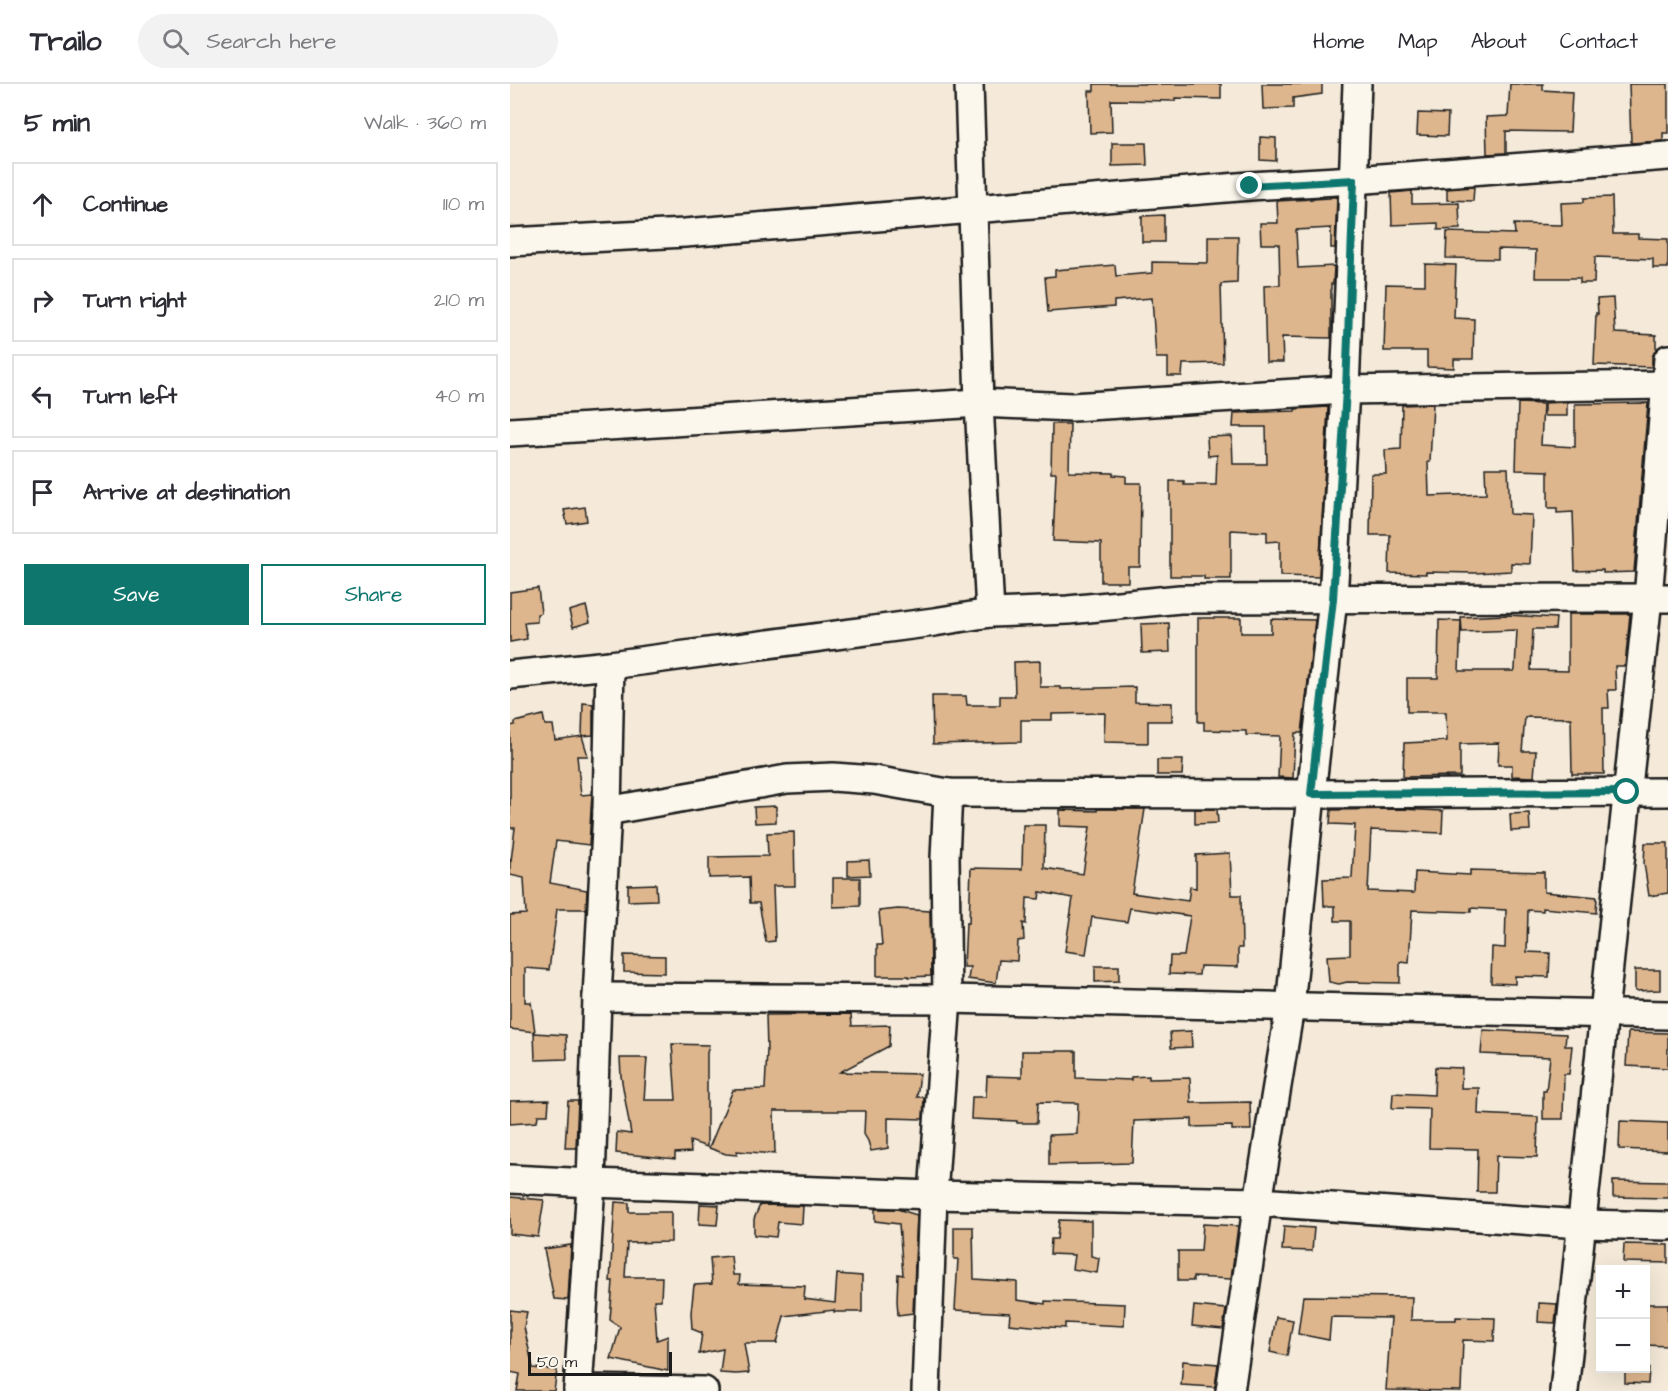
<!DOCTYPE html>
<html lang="en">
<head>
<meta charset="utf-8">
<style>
  body { margin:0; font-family:"Architects Daughter",sans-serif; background:#f2f2f3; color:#2b2b33 }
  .controls { position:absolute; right:18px; bottom:18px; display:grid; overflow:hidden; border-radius:0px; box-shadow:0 6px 24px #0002 }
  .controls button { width:54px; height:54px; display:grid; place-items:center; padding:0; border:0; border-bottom:2px solid #e1e1e2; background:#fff; color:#2b2b33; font:30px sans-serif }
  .scale { position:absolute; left:18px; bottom:15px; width:144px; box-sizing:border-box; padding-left:6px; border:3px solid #1c1c1c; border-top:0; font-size:16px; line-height:21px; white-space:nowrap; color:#1c1c1c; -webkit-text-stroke:4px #fbf7ec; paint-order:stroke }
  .stop { position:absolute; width:18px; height:18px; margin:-14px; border:4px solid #0f766e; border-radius:50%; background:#fff }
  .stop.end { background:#0f766e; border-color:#fff; box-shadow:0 2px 6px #0008 }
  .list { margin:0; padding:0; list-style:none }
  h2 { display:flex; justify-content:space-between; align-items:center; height:78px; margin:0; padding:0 24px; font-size:26px }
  h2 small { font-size:20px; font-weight:400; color:#7c7c81 }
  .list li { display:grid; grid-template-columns:39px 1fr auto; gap:18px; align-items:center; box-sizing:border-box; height:84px; margin:0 12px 12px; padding:0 12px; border:2px solid #e1e1e2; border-radius:0px }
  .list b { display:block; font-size:22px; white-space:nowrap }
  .list em { font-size:20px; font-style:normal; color:#7c7c81 }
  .actions { display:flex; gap:12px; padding:18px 24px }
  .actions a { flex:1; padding:14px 0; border:2px solid #0f766e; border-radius:0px; text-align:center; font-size:21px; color:#0f766e }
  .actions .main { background:#0f766e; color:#fff }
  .icon { flex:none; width:33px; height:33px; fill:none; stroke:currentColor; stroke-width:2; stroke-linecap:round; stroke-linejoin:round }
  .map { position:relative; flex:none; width:1158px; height:1307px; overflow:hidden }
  header { display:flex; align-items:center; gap:36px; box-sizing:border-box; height:84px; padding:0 30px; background:#fff; border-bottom:2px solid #e1e1e2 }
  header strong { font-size:28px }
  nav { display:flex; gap:33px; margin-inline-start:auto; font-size:21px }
  .search { width:420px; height:54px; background:#f2f2f3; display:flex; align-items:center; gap:15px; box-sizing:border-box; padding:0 21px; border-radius:33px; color:#7c7c81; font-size:22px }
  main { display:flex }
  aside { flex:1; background:#fff }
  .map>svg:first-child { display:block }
  .building { fill:#ddb68e; stroke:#1c1c1c; stroke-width:1.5 }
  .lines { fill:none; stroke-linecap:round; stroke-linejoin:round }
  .minor-casing { stroke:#1c1c1c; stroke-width:32 }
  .minor { stroke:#fbf7ec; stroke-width:27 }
  .route { stroke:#0f766e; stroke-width:8 }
</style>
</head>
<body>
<header>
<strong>Trailo</strong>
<div class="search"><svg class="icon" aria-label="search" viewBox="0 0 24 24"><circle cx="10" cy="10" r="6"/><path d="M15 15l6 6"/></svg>Search here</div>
<nav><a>Home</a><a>Map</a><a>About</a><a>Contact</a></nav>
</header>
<main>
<aside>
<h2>5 min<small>Walk · 360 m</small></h2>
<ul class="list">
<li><svg class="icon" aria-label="ahead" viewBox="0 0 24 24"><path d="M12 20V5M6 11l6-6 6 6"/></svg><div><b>Continue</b></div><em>110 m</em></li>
<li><svg class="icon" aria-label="right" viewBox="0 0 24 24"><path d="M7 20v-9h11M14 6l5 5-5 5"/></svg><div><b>Turn right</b></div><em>210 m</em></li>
<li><svg class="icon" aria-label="left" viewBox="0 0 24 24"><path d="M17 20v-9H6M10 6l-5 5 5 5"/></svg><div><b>Turn left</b></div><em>40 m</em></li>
<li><svg class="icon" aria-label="arrive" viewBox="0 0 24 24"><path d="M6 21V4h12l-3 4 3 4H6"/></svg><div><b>Arrive at destination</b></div></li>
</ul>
<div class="actions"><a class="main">Save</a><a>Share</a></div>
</aside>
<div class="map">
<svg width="1158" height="1307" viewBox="0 0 1158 1307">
  <rect width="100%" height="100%" fill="#f5ead9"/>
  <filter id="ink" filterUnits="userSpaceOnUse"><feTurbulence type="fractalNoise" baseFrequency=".0167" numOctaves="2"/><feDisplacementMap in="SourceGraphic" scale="12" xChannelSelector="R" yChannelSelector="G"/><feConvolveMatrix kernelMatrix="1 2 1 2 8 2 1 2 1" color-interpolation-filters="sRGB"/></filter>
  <g filter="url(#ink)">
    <!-- building -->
    <g class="building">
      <path d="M584 0H711V15L665 14V17L601 16 602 48 580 49 579 7H584Z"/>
      <path d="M752 0H812V10L783 14V24L753 25Z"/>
      <path d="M1000 0H1033V6L1062 8 1060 48 996 47V69L977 70 976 33 998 32Z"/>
      <path d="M1119 0H1158V49H1153V57L1121 59Z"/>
      <path d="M908 29 938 30 937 52 907 51Z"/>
      <path d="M750 53 766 54V77L750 76Z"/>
      <path d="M602 59H636L637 81 602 82Z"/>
      <path d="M964 103 963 117 937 116V105Z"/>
      <path d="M902 107V120L949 119 950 145 928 146V139L882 141 881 109Z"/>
      <path d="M820 113H827L825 164H821V144L786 146 788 184 824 182 823 200H821V254L772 253 773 278H756L754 202 770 201 769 160H751L750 139H768L767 117 820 114Z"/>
      <path d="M1102 113 1103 150H1128V154L1158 155V184H1143V175L1085 173 1084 199H1070V194H1025L1026 166 988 165V175L936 174 937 148 1005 150 1004 140 1052 141 1051 119 1074 118V114Z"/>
      <path d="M654 131V158H632V132Z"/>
      <path d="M698 152H728L727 199 711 200 713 279 673 280 672 292H658V274H646L642 214 604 217V223L538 228 535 193 545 192V186L605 181 606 192 642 189V178L698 179Z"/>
      <path d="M915 180 946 181 944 234 964 235 963 275H944V284L917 283V267H874L876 200 915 201Z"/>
      <path d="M1103 214 1105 249 1146 251V265L1142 273V283L1084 281 1086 229 1088 230 1087 215Z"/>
      <path d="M1057 318V332H1034V319Z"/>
      <path d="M1008 319 1033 320 1031 361 1065 363V320L1138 319 1124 488 1093 489V486L1065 487 1063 428 1047 429V424H1038V387L1006 386Z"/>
      <path d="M923 320 920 378H918L919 412 976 410 975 384H998L1000 430 1022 431 1020 480 1001 479V487L965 489 916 488V490L879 489 880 451H860L861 390H876L875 366 891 365 892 321Z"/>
      <path d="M818 323 809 493 770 492V457L757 458V448L721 446V495H694V492H660V397H674V401H706L707 371 698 372 697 353 722 352 723 380H757L756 343H723L724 329 785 327V325Z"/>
      <path d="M542 340H560L559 388 603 389V391L616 392V399H631L630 483H618V498H591V459L543 457 546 389H541Z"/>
      <path d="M75 423 77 437 57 440 54 426Z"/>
      <path d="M28 504 31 529 27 530V538L14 539 17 555 0 558V508Z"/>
      <path d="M76 522 80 538 63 543 59 527Z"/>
      <path d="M1058 530H1120L1115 582H1105L1106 606H1098L1099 624H1093L1094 690H1062L1061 634 1015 633 1012 667H1026L1024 693 1002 692V681H988L989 659 950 660V692L893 693 894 659 937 657 936 628H897V594H928L929 536 951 537 949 587H1004L1005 585 1007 546 952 548 951 533 997 531 1046 534 1045 545H1023L1021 586 1058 587Z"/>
      <path d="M688 534H731V549H761V535L805 536 792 649H785L783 694 768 693 770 652 736 651V647L694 646V638H688Z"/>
      <path d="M659 539 660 568 632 569 631 540Z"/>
      <path d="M530 577V603H551V605L625 603V618L662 619V637H638V659L594 658 595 629 542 630V636H511V658L423 660 422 612H456L457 621H490V612H505L504 578Z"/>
      <path d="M73 619 83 620V651L72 652Z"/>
      <path d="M33 631 35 641H43L45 656 72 652 78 672H67L71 711 82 710 81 726 79 761 46 757 40 799 77 806 76 825H47L39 886 15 884V918H21L25 948 0 945V831L16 830 14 794 0 791V776L1 777 5 744H0V642L5 641V638Z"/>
      <path d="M647 676H673L672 691H647Z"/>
      <path d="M266 722V738L245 739 244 723Z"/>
      <path d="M587 725H635L622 809 678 817 680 803 686 804V771L720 769 722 811H731L732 864H728V883L690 882 689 891 659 890 660 872H674L680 832 620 824 617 838 582 833 576 870 555 867 563 814 530 808 529 815 517 814 516 840 513 839 514 856 508 857 507 877 489 876 486 899 458 895 460 883H454L456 839H459L461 784 512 785 513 741H535L534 784 573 790 580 743 550 742V726L587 727Z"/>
      <path d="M685 725H707L708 739 685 740Z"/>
      <path d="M890 725 933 727 932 749 861 746 858 807 904 809 905 788 960 791V786L1034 788V808L1087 813 1086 829 1033 824V827L1018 826 1017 868 1040 869 1039 893 1005 892V900L981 899 982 863 995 864 996 826 961 824V828L902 826 899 879 890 878V899L837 898 829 900 819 898 817 872 840 871V837H825V822H814L813 795 842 794 845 741 820 740 821 726Z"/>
      <path d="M1019 729 1020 746 1001 747 1000 730Z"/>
      <path d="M284 748 285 802H263L265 857 256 858 249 819H240L239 793 199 794V773L258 772 257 749Z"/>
      <path d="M1135 759H1158V809L1139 812 1134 779Z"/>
      <path d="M359 776 360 791 338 792V777Z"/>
      <path d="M323 794H350V822L323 823Z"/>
      <path d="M146 800 147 816 118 817V801Z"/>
      <path d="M388 825 420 827 421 892 399 893V892H367V861H372L369 827Z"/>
      <path d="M114 871 155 872V889L114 888Z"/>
      <path d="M585 882H609V897L585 898Z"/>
      <path d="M1125 886H1150V906L1125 907Z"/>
      <path d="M341 930 342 942 380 941 379 962 330 988 410 990 407 1013H414L413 1035 378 1034V1064L361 1067 358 1057 354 1050 355 1027H264L265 1070 227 1067V1071L216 1070 199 1064 223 1006 255 1005 257 966 256 931Z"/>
      <path d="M973 946 1056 950 1055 962H1062L1059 990H1054L1053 1035H1033V1007H1036L1040 973 971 970Z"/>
      <path d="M681 947 682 963 661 964 660 948Z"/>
      <path d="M1118 948 1158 949V984L1116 982Z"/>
      <path d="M24 949 56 951 57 975 25 976Z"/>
      <path d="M162 960 199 961 197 969V1063L180 1057 181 1068 165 1069V1075L106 1069 107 1048 121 1050 111 992 110 974H137L134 1016H166Z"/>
      <path d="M512 967H566V994L621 996V993L639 992V995L680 994 681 1019 740 1018 741 1046H722V1042L682 1043V1035L624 1037 622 1079 539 1081V1051L567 1050 568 1019 528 1018 527 1039H507V1037L461 1035 462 1013H476L477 992 512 993Z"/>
      <path d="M925 983 952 984 951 1004H969L968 1030 1028 1033 1027 1073 986 1072 985 1108H967L968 1065 919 1064 920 1025 882 1024 883 1009 924 1011Z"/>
      <path d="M39 1016 38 1031H28L27 1038 0 1040V1017Z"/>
      <path d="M58 1017H68L66 1064H55Z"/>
      <path d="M1110 1037 1158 1039V1067L1109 1065Z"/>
      <path d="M1103 1097 1158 1098V1114L1103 1113Z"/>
      <path d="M0 1113 34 1116 28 1153 0 1150Z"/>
      <path d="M105 1118 119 1119V1128H161V1158L117 1159 115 1193H152L151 1216H144L147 1256 158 1252V1287L101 1275 110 1243 100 1236 103 1197H100Z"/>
      <path d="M190 1120 209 1121 207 1141 189 1140Z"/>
      <path d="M250 1121 293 1122 292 1140 268 1138 266 1153 244 1151V1135Z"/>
      <path d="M365 1125H387L407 1131 403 1229 388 1231 387 1216 388 1190 393 1191 389 1140 365 1137Z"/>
      <path d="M549 1136 581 1137V1172L589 1174 587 1189 562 1185 564 1171 540 1170 541 1155H547Z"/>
      <path d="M693 1140 728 1142 721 1195 683 1193V1197H668V1167H691Z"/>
      <path d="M774 1142 804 1144 802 1167 772 1166Z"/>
      <path d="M444 1143H463L464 1195 507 1198V1216L535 1220V1217L615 1220 614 1242 555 1239V1244L522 1242 499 1240 500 1229 445 1226 448 1175H444Z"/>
      <path d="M1114 1160 1158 1161V1179L1113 1178Z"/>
      <path d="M61 1161 58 1216 44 1215 34 1165Z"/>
      <path d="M221 1172 223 1191H230L229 1200 295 1202 294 1215 325 1219 327 1190 352 1192V1228H324V1226L274 1232 267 1259H234L239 1289 226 1290 210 1289 213 1265 189 1270 192 1249 182 1245 181 1229 184 1201 202 1200 200 1174Z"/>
      <path d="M793 1212 902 1213 901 1236H946V1233L985 1234 984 1257 953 1256 951 1307 876 1306 881 1234 821 1233 819 1256 788 1250Z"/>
      <path d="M1029 1219 1047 1220 1045 1239 1028 1238Z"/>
      <path d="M1136 1220H1158V1262L1136 1261Z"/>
      <path d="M684 1222 716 1225 713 1245 682 1242Z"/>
      <path d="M0 1226 17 1228 14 1243 23 1284 47 1286 44 1307H7L10 1290 0 1288Z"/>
      <path d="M766 1233 783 1236 777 1272 760 1268Z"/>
      <path d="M673 1277 708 1280 705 1303 671 1301Z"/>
      <path d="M1115 1284H1139L1138 1300 1115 1299Z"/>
    </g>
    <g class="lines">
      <defs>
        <g id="minor">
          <path d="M459 0 469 319 480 529"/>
          <path d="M0 158 175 149 740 102 844 96 1158 72"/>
          <path d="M0 348 469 319 562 323 835 306 1158 301"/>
          <path d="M0 591 100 581 424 538 480 529 558 526 670 515 1158 514"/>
          <path d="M97 727 277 695 323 693 364 696 438 709 801 710 1158 708"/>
          <path d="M87 913 437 915 1158 931"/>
          <path d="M0 1095 81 1099 423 1111 748 1118 1071 1140 1158 1142"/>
          <path d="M68 1305 194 1307"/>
          <path d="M68 1307 81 1099 87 913 97 727 100 581"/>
          <path d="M416 1307 423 1111 437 915 435 774 438 709"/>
          <path d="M720 1307 748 1118 780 923 801 710 823 515 835 306 847 0"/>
          <path d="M1054 1307 1138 514 1158 275"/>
        </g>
      </defs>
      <!-- minor casing -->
      <use href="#minor" class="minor-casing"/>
      <!-- minor -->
      <use href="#minor" class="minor"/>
    </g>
  </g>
  <g class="lines" filter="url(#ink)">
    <!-- route -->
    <path class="route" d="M740 102 844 96 836 306 823 515 801 710 1117 708"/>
  </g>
</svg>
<div class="controls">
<button>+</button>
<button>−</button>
</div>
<div class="scale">50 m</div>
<div class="stop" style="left:1117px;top:708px"></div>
<div class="stop end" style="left:740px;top:102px"></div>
</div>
</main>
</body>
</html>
